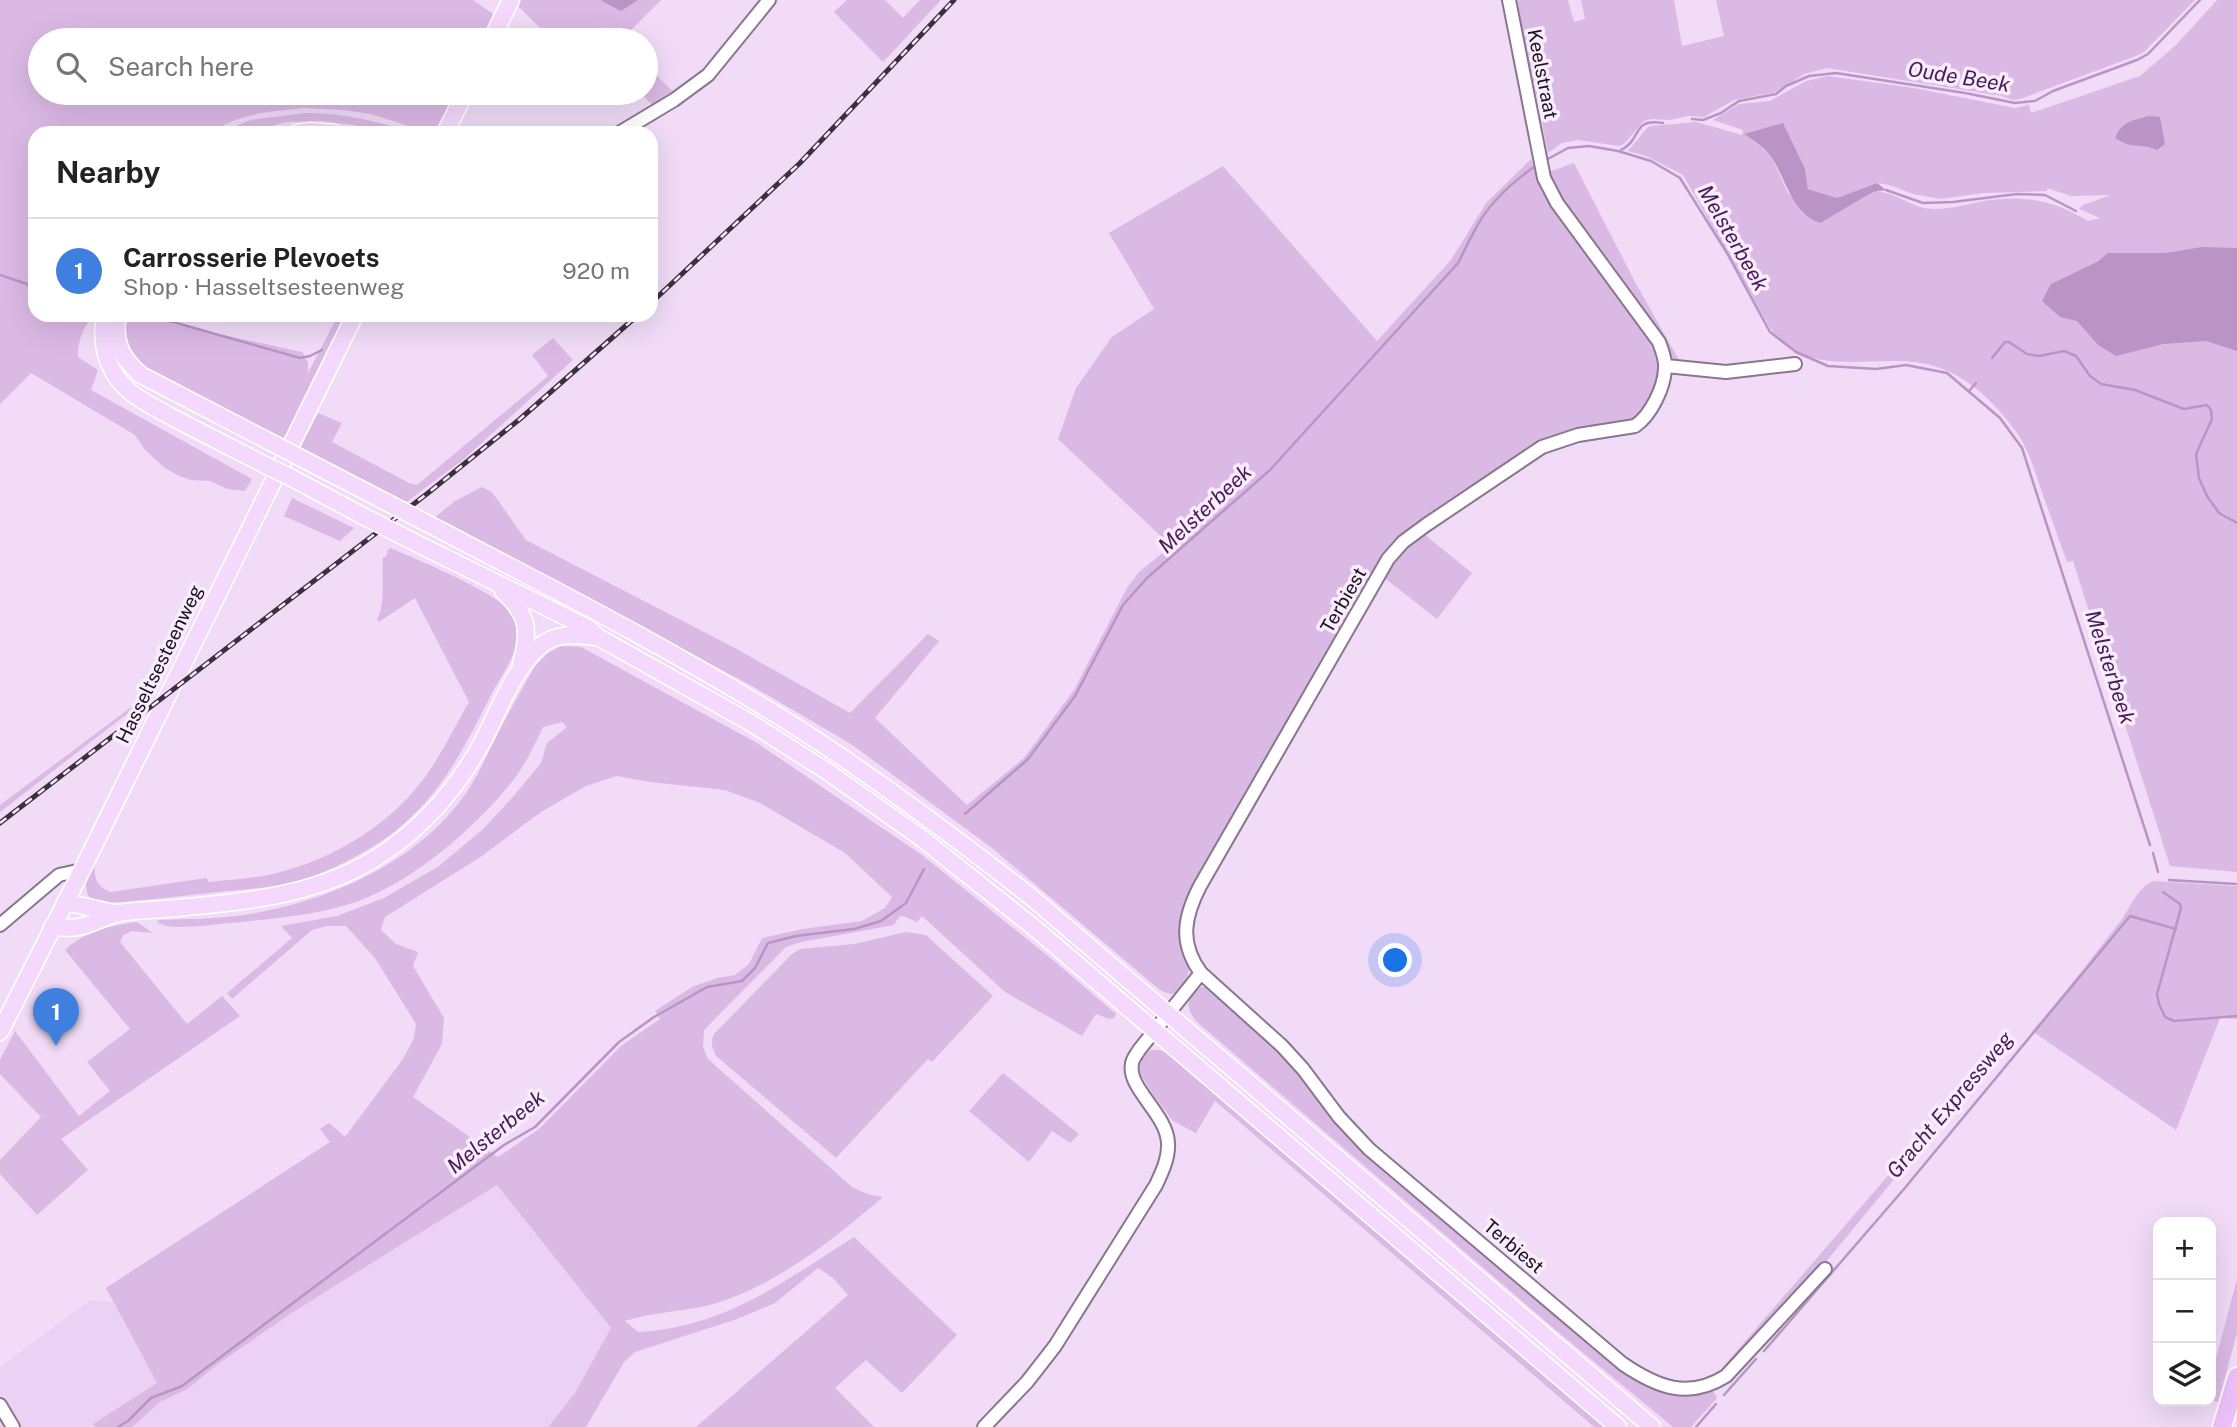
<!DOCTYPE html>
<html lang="en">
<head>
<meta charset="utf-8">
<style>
  body { margin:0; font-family:"Public Sans",sans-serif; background:#f2f2f2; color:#222 }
  .controls { position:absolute; right:21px; bottom:21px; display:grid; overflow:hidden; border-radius:14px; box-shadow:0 7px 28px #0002 }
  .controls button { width:63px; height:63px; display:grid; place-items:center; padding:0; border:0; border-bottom:2px solid #e0e0e0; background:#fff; color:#222; font:35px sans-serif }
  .you { position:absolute; left:1396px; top:961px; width:24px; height:24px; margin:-18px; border:5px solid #fff; border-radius:50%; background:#1a73e8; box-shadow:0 0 0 10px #1a73e833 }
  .badge { display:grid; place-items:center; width:46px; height:46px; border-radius:50%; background:#0b8043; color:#fff; font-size:23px; font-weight:700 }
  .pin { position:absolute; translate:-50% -58px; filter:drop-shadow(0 2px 4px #0008) }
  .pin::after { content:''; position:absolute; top:37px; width:24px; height:21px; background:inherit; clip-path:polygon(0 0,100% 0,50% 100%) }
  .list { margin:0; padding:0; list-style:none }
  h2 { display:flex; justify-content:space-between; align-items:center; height:91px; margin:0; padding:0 28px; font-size:30px }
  h2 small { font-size:23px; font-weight:400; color:#767676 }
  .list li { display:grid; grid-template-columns:46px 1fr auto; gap:21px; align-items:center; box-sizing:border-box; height:105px; padding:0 28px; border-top:2px solid #e0e0e0 }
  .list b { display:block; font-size:26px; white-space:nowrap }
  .list p { margin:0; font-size:23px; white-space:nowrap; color:#767676 }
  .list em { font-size:23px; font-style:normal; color:#767676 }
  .icon { flex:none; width:38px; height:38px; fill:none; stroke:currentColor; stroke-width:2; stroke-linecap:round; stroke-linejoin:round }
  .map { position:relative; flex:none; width:2237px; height:1427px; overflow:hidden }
  .search { position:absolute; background:#fff; box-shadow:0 7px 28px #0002; left:28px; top:28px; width:630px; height:77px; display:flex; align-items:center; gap:18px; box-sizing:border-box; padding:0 24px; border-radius:38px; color:#767676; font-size:26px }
  .panel { position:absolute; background:#fff; box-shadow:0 7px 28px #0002; left:28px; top:126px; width:630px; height:196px; border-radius:21px }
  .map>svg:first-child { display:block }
  .built { fill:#ebd1f4 }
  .green { fill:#dbb9e5; fill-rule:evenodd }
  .water { fill:#b994c5 }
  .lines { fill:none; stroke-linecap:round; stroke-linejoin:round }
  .stream { stroke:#b994c5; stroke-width:2.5 }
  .minor-casing { stroke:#89768f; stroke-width:16 }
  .major-casing { stroke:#fff; stroke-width:19 }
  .highway-casing { stroke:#fff; stroke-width:21 }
  .minor { stroke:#fff; stroke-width:12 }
  .major { stroke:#f4d9fd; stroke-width:16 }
  .highway { stroke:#ecbffb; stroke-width:18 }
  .rail-casing { stroke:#3b313e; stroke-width:5 }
  .rail { stroke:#f9ecfd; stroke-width:2.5; stroke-dasharray:8; stroke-linecap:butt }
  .major-bridge-casing { stroke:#fff; stroke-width:19; stroke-linecap:butt }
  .major-bridge { stroke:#f4d9fd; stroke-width:16 }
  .labels { text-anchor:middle; stroke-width:7; stroke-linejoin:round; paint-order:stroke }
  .street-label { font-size:19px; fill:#18111b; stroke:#f9ecfd }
  .water-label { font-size:21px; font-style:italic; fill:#481a56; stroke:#f9ecfd }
</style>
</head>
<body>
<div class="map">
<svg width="2237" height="1427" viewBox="0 0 2237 1427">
  <rect width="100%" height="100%" fill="#f1dbf7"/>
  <!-- built -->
  <g class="built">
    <path d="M497 1185 611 1328 575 1393 548 1427H132L160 1402 187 1389 221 1362 293 1312Z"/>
    <path d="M90 1300 113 1303 157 1383 90 1427H0V1367Z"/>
  </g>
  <!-- green -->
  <g class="green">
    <path d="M0 0H473L496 16 484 40H40V93H459L439 133H430L371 114 343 110 303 108 260 113 235 120 206 133H35V315H94C84 325 77 342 78 357L98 370 91 390 252 479 245 491 227 489 210 481 191 480 179 476 165 468 145 450 135 435 31 373 0 404Z"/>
    <path d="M521 0H661L622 39 623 40H552L518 6Z"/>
    <path d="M847 0H885L903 18 920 0H941L883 62 834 12Z"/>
    <path d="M1520 0H1568L1574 22 1585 19 1581 0H1674L1682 46 1724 36 1716 0H2195L2144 52 2136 56 2020 99 2013 100 2002 96 1827 68 1804 74 1776 92 1734 100 1704 117 1688 116 1669 120 1652 119 1644 121 1624 144 1619 146 1578 140 1562 143 1548 153 1539 107 1515 1Z"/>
    <path d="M2217 0H2237V872L2170 866 2073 561 2067 562C2058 537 2049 512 2040 487 2034 468 2028 449 2017 433 1998 406 1971 379 1940 368 1884 347 1811 386 1770 328L1683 175 1646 156 1628 151 1647 128 1651 126 1696 122 1742 135 1743 130 1713 120 1739 104 1770 101 1806 81 1828 76 1914 88 2015 108 2029 105 2031 113 2140 76 2176 45ZM1759 131 1805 169 1808 189 1837 198 1877 183 1889 185 1913 194 1940 199 1984 193 2047 191V188L2071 196 2111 195 2083 205 2079 209 2100 218 2088 221C2052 199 2020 194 1978 202 1961 206 1942 211 1924 208 1906 204 1892 190 1873 192L1819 223 1788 193 1770 154 1744 134Z"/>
    <path d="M646 64 672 91 652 105 641 93H646Z"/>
    <path d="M305 113C343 113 378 121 413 133H382L354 125 322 121 286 122 246 133H220L250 120Z"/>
    <path d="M1531 159 1541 191 1653 345 1662 363V373L1646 410 1637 417 1623 422 1563 432 1537 442 1394 545 1186 901C1184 906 1182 912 1182 917 1182 940 1199 970 1180 989 1173 996 1168 994 1160 990L992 848 851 744 752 686 434 518 455 501 482 487 492 492 526 540 735 648 850 713 928 634 939 641 875 718 967 805 1024 758 1074 690 1127 588 1139 572 1171 546 1058 439 1076 388 1112 337 1154 309 1109 233 1223 166 1377 341 1451 260 1486 203Z"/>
    <path d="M1574 163 1635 282 1679 360 1678 362 1672 361C1644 300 1592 241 1554 185L1549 172Z"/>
    <path d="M124 315H165L173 324 302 352 308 362V373L338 315H348L284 441 144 368C126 352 120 340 124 315Z"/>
    <path d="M553 338 573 360 464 459 405 503 299 450 318 413 342 423 332 442 409 483 417 485 548 376 532 355Z"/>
    <path d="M292 498 354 528 340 541 284 516Z"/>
    <path d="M1424 534 1472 573 1437 619 1382 576 1395 558Z"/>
    <path d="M391 548C417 560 498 592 512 614 516 622 518 637 516 645 512 662 500 678 492 693 470 736 450 779 415 813 391 838 358 857 326 871 292 886 254 889 217 892 185 896 153 899 122 902L99 903 88 896C85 883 84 873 95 863 93 876 97 888 111 892L206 878 209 882C227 880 245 879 263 876 322 865 385 830 422 781 440 758 454 728 469 702L415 598 379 622 377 619C386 605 381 574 383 557H386L388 550Z"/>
    <path d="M561 646 581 647 757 743 922 855 1053 960 1116 1014 1114 1018 1109 1019 1096 1014 1082 1036 1005 992 922 916 917 922 903 916 899 917 894 925 801 942 786 947 704 1030 703 1047 708 1059 852 1187 867 1194 883 1197C836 1237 781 1282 720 1302 690 1312 654 1311 625 1321L638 1332C725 1327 783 1282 854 1237L957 1335 902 1393 866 1360 835 1388 874 1427H696L848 1295 833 1278 818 1268 775 1303 737 1319 635 1352 624 1362 586 1427H548L575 1393 611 1328 497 1185 293 1312 221 1362 187 1389 160 1402 132 1427H95L93 1424 157 1383 106 1288 330 1142 320 1129 329 1123 345 1137 403 1059 414 1038 416 1024 375 958 346 926H327L312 930 232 999 227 993 292 938 281 926 337 916 384 898 439 866 482 830 513 797 541 763 547 743 567 727 562 722 543 727C534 746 524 767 511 783 472 831 406 888 346 905 308 916 270 919 230 923 213 924 170 932 157 922L159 920C187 919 216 919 244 915 328 902 422 862 470 787 480 771 488 753 497 735 509 712 522 689 535 666L548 653ZM617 776 650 782 725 790 760 803 845 853 892 897 885 908 862 921 803 929 762 938 749 964 735 975 717 978 692 987 655 1011 660 1019 621 1046 539 1129 498 1157 413 1097 442 1044 444 1018 413 966 418 952 396 944 381 930 385 917 482 856 541 812 586 786Z"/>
    <path d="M157 688 158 690 0 812V805Z"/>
    <path d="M2153 881 2237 886V1019L2220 1018 2176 1130 2032 1031C2063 996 2091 959 2119 923 2131 908 2135 890 2153 881Z"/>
    <path d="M137 922 153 933 132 931 123 935 120 942 187 1024 222 996 240 1016 61 1139 88 1170 37 1215 0 1174V1160L41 1117 0 1074V1060L15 1031 79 1116 110 1091 87 1062 130 1029 65 950C85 931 110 926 137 922Z"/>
    <path d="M906 932 926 935 993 996 932 1062 928 1059 836 1158 716 1056C712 1047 710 1043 714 1034L792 954 800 949 854 944Z"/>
    <path d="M1201 987H1209L1277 1045 1334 1119 1626 1372C1658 1393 1675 1401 1713 1391L1717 1398 1691 1427H1673L1558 1332 1197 1022C1185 1008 1185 998 1201 987Z"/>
    <path d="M1151 1050H1160L1169 1054 1605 1427H1594L1215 1101 1196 1133 1173 1121 1154 1096 1138 1070 1141 1057Z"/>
    <path d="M1003 1073 1079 1134 1070 1143 1052 1131 1029 1162 969 1111Z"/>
    <path d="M1911 1149 1915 1154 1801 1292 1725 1370 1722 1368Z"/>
    <path d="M2237 1279V1333L2218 1402 2211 1400V1377Z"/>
  </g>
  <!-- water -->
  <g class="water">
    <path d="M638 0 621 11 602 1V0Z"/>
    <path d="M2149 116 2160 117 2165 144 2157 150C2141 143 2134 150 2115 138 2121 122 2133 120 2149 116Z"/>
    <path d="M1783 123 1805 169 1808 189 1837 198 1877 183 1886 190 1873 192 1820 223C1791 213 1786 178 1770 155 1764 147 1752 140 1744 134Z"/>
    <path d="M2202 247 2237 248V351L2206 341 2163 344 2116 356 2098 345 2077 321 2060 317 2042 301 2051 284 2097 262 2108 253H2166Z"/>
  </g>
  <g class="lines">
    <!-- stream -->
    <g class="stream">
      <path d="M1692 119 1703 120 1721 113 1739 101 1776 94 1786 86 1809 76 1836 73 1965 93 2015 103 2035 101 2053 91 2137 60 2148 54 2200 0"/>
      <path d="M1621 150C1643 139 1631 118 1663 123"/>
      <path d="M1544 161 1568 148 1589 146 1618 151 1651 161 1680 178 1727 253 1770 332 1796 352 1828 366 1876 369 1906 365 1947 373 2000 418 2022 448 2150 845"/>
      <path d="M1886 190 1923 203 1953 202 2017 194 2045 195 2076 211"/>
      <path d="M0 275 27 284 35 294"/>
      <path d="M156 315 159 318 300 358 310 356 322 350"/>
      <path d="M1992 358 2005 342H2009L2027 354 2039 356 2064 351 2076 356 2090 376 2101 384 2135 390 2184 409 2207 405 2211 410 2212 419 2196 454 2199 478 2207 496 2219 513 2237 523"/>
      <path d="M1969 391 1976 383"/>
      <path d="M965 814 1028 759 1075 696 1123 605 1147 578 1270 470 1458 263C1464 252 1469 240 1476 228 1489 203 1515 180 1538 164"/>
      <path d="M2153 853 2158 872"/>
      <path d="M2169 880 2237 884"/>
      <path d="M2163 892 2180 904 2181 908 2157 994 2159 1004 2165 1017 2174 1021 2237 1016"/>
      <path d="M1764 1351 1904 1189 2130 916 2176 929"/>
      <path d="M1724 1395 1756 1359"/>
      <path d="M118 1427 128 1421 151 1398 182 1386 504 1145 535 1127 619 1042 654 1017 707 987 742 981 755 968 768 943 796 936 854 929 881 921 906 903 924 869"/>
      <path d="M1696 1427 1716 1404"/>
    </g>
    <defs>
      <g id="minor">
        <path d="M1509 0 1544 178 1557 203 1659 342C1662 351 1666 359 1665 369 1664 388 1651 415 1635 426L1578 435 1542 447 1426 525 1403 542 1388 559 1372 587 1200 886C1184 917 1179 943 1201 973L1282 1046 1303 1069 1339 1117 1369 1149 1623 1364C1657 1387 1688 1400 1726 1376L1825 1269"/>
        <path d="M619 133 674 100 708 75 769 0"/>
        <path d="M1666 366 1726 372 1795 364"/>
        <path d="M0 925 59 875 82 870"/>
        <path d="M0 1405 13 1427"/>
        <path d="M984 1427 1027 1382 1055 1346 1156 1185C1162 1172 1169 1158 1168 1143 1167 1114 1127 1088 1132 1064 1132 1059 1137 1054 1139 1050L1201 973"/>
      </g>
      <g id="major">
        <path d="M491 40 511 0"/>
        <path d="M297 133 310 131 334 133"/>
        <path d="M445 133 465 93"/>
        <path d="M106 315C99 339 106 368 124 386 136 399 154 407 170 416 202 433 234 449 267 466"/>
        <path d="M118 315C113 341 121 358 141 375L276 445"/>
        <path d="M297 456 382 500"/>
        <path d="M288 476 363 516"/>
        <path d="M442 531C565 595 690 659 807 734 884 784 957 839 1030 896L1652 1427"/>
        <path d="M424 547 588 628 598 637 751 723 828 772 920 837 1037 930 1618 1427"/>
        <path d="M503 591C529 616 530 631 521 664"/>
        <path d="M65 902 115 913"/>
        <path d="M52 927C60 927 70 929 78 927 92 925 105 916 119 913 137 910 158 910 177 908 250 901 323 895 385 852 426 824 459 785 483 741 499 710 513 670 540 646 556 632 577 635 596 637"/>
        <path d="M0 1032 82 870 355 315"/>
      </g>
      <path id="highway" d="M2222 1427 2237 1377"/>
    </defs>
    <!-- minor casing -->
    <use href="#minor" class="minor-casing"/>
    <!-- major casing -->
    <use href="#major" class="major-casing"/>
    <!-- highway casing -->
    <use href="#highway" class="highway-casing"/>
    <!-- minor -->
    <use href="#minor" class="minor"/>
    <!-- major -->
    <use href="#major" class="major"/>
    <!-- highway -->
    <use href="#highway" class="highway"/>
    <defs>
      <g id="rail">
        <path d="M651 303 800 163 954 0"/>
        <path d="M0 823 428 493 520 419 638 315"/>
      </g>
    </defs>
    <!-- rail casing -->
    <use href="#rail" class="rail-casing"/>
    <!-- rail -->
    <use href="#rail" class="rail"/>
    <defs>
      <g id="major-bridge">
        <path d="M276 445 297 456"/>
        <path d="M267 466 288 476"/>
        <path d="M382 500 442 531"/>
        <path d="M363 516 424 547"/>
      </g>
    </defs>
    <!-- major-bridge casing -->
    <use href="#major-bridge" class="major-bridge-casing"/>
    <!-- major-bridge -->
    <use href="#major-bridge" class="major-bridge"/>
  </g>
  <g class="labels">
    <!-- street labels -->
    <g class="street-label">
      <text transform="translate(1543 74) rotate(79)" y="7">Keelstraat</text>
      <text transform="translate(1343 600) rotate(-60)" y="7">Terbiest</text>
      <text transform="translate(159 664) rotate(-64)" y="7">Hasseltsesteenweg</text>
      <text transform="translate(1514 1246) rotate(40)" y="7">Terbiest</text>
    </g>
    <!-- water labels -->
    <g class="water-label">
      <text transform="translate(1959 77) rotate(9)" y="7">Oude Beek</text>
      <text transform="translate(1733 238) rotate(60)" y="7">Melsterbeek</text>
      <text transform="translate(1205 509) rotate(-43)" y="7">Melsterbeek</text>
      <text transform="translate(2110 667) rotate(72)" y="7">Melsterbeek</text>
      <text transform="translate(1950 1105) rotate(-50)" y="7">Gracht Expressweg</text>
      <text transform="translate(496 1132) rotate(-39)" y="7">Melsterbeek</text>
    </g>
  </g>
</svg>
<div class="controls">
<button>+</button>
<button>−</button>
<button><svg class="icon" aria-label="layers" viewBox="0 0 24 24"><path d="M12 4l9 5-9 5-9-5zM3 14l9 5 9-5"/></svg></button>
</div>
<div class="you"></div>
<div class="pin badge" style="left:56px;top:1046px;background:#3f7fe0">1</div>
<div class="search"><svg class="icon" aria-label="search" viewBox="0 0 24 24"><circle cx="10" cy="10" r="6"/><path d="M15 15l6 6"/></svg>Search here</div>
<section class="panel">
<h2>Nearby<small></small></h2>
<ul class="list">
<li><span class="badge" style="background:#3f7fe0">1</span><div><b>Carrosserie Plevoets</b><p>Shop · Hasseltsesteenweg</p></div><em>920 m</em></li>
</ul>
</section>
</div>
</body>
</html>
